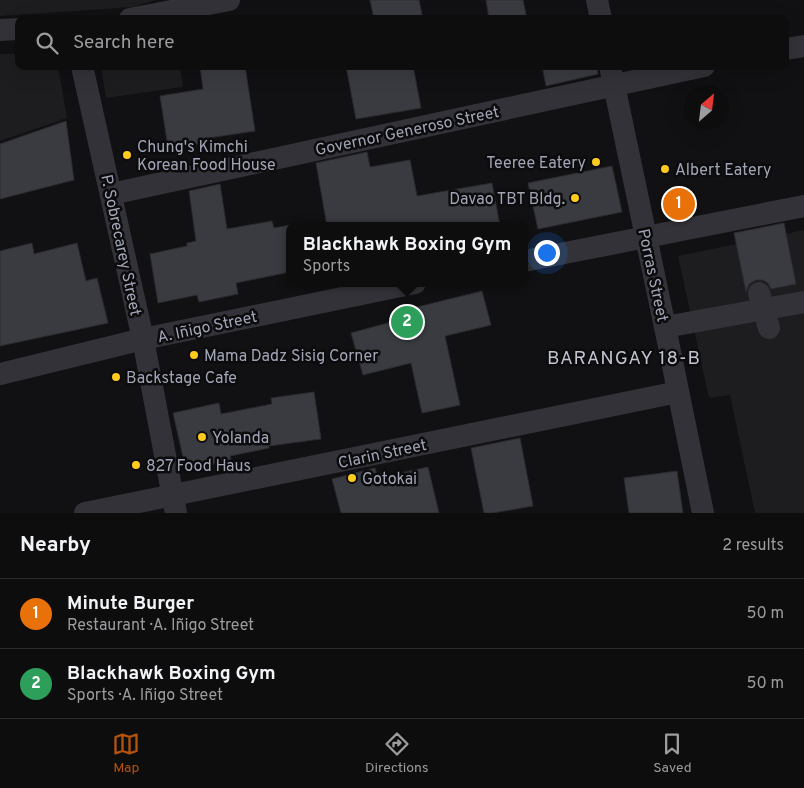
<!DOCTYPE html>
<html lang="en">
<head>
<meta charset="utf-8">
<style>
  body { margin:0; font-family:Overpass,sans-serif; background:#161617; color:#f1f3f6 }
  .compass { position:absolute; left:684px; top:85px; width:45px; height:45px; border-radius:50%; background:#0d0d0e; box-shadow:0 5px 20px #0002; rotate:28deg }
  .you { position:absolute; left:546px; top:252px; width:18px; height:18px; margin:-12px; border:4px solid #fff; border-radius:50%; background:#1a73e8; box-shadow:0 0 0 8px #1a73e833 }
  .badge { display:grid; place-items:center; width:32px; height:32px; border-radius:50%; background:#b45309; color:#fff; font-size:16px; font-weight:700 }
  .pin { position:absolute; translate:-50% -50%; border:2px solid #fff; box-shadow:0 1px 5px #0006 }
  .popup { position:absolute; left:286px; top:222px; width:242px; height:65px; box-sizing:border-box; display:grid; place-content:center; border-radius:10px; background:#0d0d0e; filter:drop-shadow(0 1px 4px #0005); font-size:16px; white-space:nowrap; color:#9a9c9e }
  .popup b { font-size:19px; color:#f1f3f6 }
  .popup::after { content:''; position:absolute; left:50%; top:100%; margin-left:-10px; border:10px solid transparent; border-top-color:#0d0d0e }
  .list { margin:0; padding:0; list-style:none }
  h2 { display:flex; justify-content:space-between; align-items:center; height:65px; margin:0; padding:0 20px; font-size:21px }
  h2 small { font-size:16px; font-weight:400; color:#9a9c9e }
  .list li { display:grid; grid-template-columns:32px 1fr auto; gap:15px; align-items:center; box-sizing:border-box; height:70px; padding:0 20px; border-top:1px solid #2d2d2e }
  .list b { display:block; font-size:19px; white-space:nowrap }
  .list p { margin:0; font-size:16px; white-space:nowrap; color:#9a9c9e }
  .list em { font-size:16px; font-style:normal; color:#9a9c9e }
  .icon { flex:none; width:28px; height:28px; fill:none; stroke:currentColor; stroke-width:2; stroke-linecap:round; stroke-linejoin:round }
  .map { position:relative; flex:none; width:804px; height:513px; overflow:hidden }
  .search { position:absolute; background:#0d0d0e; box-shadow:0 5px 20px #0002; left:15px; right:15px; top:15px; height:55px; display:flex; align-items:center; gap:12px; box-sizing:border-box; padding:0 18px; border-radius:10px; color:#9a9c9e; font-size:19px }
  .sheet { height:205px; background:#0d0d0e }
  nav { display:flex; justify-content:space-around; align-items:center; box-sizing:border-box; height:70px; border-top:1px solid #2d2d2e; background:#0d0d0e; font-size:14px; color:#9a9c9e }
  nav a { display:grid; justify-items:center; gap:2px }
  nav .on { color:#b45309 }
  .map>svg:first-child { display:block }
  .built { fill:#1d1d20 }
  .building { fill:#3a3b41; stroke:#2b2b2f }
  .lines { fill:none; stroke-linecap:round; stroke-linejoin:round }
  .minor { stroke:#323238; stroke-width:22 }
  .poi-dot { fill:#ffcb1d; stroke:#0c0c0e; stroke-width:2 }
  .labels { text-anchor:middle; stroke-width:5; stroke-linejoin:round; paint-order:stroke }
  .street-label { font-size:16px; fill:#a1a5b5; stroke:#0c0c0e }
  .poi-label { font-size:16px; fill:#a1a5b5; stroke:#0c0c0e; text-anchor:start }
  .quarter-label { font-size:19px; letter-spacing:1px; fill:#c2c5d0; stroke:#0c0c0e }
</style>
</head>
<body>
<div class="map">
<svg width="804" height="513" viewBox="0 0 804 513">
  <rect width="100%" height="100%" fill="#111113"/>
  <!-- built -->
  <g class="built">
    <path d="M0 0H155L134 7 0 16Z"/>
    <path d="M0 54H19V66H58L67 118 0 141Z"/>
    <path d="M101 66H180L183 87 106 98Z"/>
    <path d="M804 230V513H755L730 395 709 398 678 256Z"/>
  </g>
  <!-- building -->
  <g class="building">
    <path d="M370 0H419L423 19H374Z"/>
    <path d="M486 0H523L527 19H489Z"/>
    <path d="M200 66H245L255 131 208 138 209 143 168 147 160 96 203 89Z"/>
    <path d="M346 66H413L421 108 356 119Z"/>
    <path d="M542 66H597L598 74 546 86Z"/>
    <path d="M66 121 74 180 0 199V144Z"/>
    <path d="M367 152 370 167 410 160 417 196 492 183 500 226H327L316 163Z"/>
    <path d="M612 166 622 212 538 229 528 183Z"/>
    <path d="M220 184 227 229 272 221 274 228 290 225V272L236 283 238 294 199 302 197 295 158 303 150 254 187 246V243L196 241 189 191Z"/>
    <path d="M784 223 796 284 771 289 768 283 763 280H756L749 284 746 292 734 233Z"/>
    <path d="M32 243 34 254 77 243 86 281 97 278 108 323 0 346V251Z"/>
    <path d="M482 291 491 325 445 336 460 405 422 413 411 363 363 375 351 333 395 321 393 313Z"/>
    <path d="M314 392 321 439 269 446V448L230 456 231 460 186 470 173 413 219 403 221 414 272 404 271 398Z"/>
    <path d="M520 438 533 506 493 513H484L471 448Z"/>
    <path d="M428 467 439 513H341L332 479 375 468 378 478Z"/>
    <path d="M677 471 683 513H629L624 478Z"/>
  </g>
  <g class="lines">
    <!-- minor -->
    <g class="minor">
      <path d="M597 0 601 19"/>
      <path d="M130 19 229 0"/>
      <path d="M0 30 19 29"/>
      <path d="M785 49 804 46"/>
      <path d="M82 66 143 339 176 513"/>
      <path d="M610 66 665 327 703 513"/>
      <path d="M111 194 704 66"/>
      <path d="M524 261 804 206"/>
      <path d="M759 293 769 328"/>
      <path d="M665 327 804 302"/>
      <path d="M0 374 143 339 415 283"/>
      <path d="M85 513 678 392"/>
    </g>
  </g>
  <!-- markers -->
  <g class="poi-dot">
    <circle cx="127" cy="155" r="5"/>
    <circle cx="596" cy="162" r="5"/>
    <circle cx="665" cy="169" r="5"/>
    <circle cx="575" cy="198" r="5"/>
    <circle cx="194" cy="355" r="5"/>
    <circle cx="116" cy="377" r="5"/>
    <circle cx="202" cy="437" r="5"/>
    <circle cx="136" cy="465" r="5"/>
    <circle cx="352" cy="478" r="5"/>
  </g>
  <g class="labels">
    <!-- street labels -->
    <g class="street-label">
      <text transform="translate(407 130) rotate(-12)" y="6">Governor Generoso Street</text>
      <text transform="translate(122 245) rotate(78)" y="6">P. Sobrecarey Street</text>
      <text transform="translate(654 275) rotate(78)" y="6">Porras Street</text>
      <text transform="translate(207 326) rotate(-12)" y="6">A. Iñigo Street</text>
      <text transform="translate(382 453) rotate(-12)" y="6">Clarin Street</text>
    </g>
    <!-- poi labels -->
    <g class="poi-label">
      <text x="137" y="152">Chung's Kimchi<tspan x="137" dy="18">Korean Food House</tspan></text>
      <text x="586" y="168" text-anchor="end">Teeree Eatery</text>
      <text x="675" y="175">Albert Eatery</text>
      <text x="565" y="204" text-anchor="end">Davao TBT Bldg.</text>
      <text x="204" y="361">Mama Dadz Sisig Corner</text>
      <text x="126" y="383">Backstage Cafe</text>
      <text x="212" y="443">Yolanda</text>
      <text x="146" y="471">827 Food Haus</text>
      <text x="362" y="484">Gotokai</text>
    </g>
    <!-- quarter labels -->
    <g class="quarter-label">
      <text x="624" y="364">BARANGAY 18-B</text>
    </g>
  </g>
</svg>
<svg class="compass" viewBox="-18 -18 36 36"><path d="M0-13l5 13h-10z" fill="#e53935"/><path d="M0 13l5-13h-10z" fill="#9a9c9e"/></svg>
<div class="you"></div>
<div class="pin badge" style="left:679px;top:204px;background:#e8710a">1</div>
<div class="pin badge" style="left:407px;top:322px;background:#2e9e5b">2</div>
<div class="popup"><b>Blackhawk Boxing Gym</b>Sports</div>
<div class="search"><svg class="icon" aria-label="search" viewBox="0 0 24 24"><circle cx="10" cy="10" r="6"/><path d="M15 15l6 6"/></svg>Search here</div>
</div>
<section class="sheet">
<h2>Nearby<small>2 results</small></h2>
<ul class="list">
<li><span class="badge" style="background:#e8710a">1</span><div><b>Minute Burger</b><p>Restaurant · A. Iñigo Street</p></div><em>50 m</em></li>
<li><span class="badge" style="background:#2e9e5b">2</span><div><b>Blackhawk Boxing Gym</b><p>Sports · A. Iñigo Street</p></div><em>50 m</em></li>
</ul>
</section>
<nav>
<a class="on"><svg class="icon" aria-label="map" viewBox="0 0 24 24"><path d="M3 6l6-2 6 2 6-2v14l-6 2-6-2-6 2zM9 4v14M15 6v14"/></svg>Map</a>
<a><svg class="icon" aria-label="directions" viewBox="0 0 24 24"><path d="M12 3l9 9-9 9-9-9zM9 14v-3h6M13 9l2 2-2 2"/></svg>Directions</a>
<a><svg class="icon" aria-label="saved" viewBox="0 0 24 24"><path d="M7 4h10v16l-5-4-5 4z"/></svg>Saved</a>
</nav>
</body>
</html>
